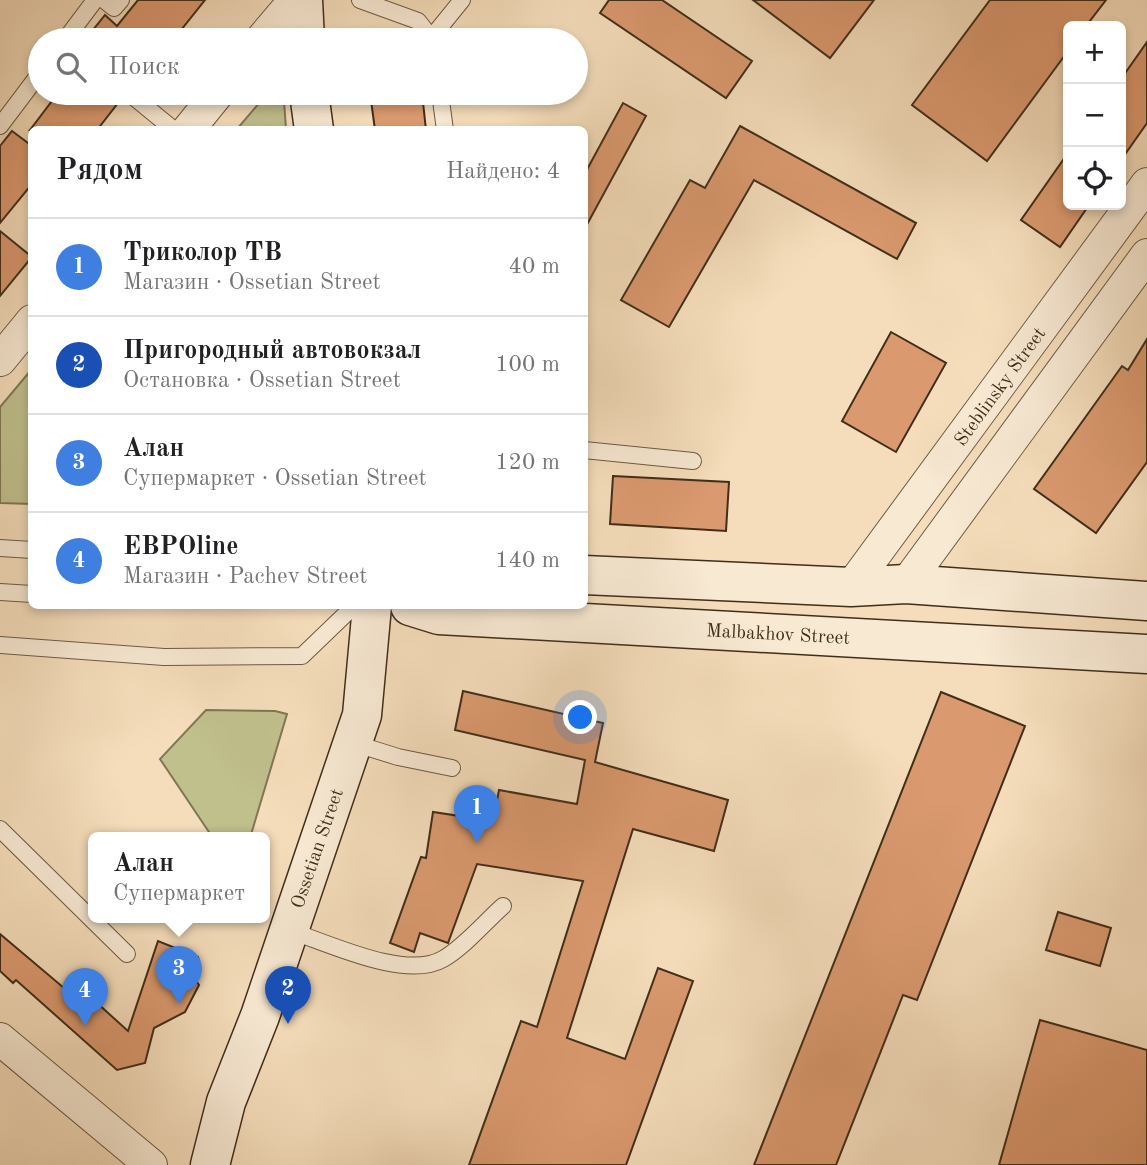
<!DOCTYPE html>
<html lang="ru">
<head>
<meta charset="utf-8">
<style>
  body { margin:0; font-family:"Old Standard TT",serif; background:#f2f2f2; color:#202124 }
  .controls { position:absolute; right:21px; top:21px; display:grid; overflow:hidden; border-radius:10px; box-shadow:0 4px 10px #0003 }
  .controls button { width:63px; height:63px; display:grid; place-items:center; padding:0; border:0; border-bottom:2px solid #e0e0e0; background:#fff; color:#202124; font:35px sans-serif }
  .you { position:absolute; left:581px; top:718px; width:24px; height:24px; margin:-18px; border:5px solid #fff; border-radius:50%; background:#1a73e8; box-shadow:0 0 0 10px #1a73e833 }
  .badge { display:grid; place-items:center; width:46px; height:46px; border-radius:50%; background:#0b8043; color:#fff; font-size:23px; font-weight:700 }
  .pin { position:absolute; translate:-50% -58px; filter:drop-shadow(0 2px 4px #0008) }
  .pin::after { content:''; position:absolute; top:37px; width:24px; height:21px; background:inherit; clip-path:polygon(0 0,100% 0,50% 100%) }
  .popup { position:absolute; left:88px; top:832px; width:182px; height:91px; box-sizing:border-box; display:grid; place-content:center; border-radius:10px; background:#fff; filter:drop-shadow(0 2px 5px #0005); font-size:23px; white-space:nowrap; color:#757577 }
  .popup b { font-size:26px; color:#202124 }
  .popup::after { content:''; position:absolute; left:50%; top:100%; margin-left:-14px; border:14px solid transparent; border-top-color:#fff }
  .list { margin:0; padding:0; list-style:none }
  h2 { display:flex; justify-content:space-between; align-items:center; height:91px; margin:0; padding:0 28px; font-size:30px }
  h2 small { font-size:23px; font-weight:400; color:#757577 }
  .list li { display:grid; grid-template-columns:46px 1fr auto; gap:21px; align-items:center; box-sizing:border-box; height:98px; padding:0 28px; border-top:2px solid #e0e0e0 }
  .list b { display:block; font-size:26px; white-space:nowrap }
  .list p { margin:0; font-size:23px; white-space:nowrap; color:#757577 }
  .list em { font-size:23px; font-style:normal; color:#757577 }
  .icon { flex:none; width:38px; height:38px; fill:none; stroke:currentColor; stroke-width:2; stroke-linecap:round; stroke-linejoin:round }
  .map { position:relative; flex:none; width:1147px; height:1165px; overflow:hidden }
  .search { position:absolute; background:#fff; box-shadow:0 4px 10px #0003; left:28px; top:28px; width:560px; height:77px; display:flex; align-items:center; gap:18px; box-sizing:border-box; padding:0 24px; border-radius:38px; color:#757577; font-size:26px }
  .panel { position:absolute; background:#fff; box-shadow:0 4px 10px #0003; left:28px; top:126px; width:560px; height:483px; border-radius:10px }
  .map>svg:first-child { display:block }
  .green { fill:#c0c08d; stroke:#807754; stroke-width:2 }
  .building { fill:#da996e; stroke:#402e1a; stroke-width:2 }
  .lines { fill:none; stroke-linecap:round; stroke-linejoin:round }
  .service-casing { stroke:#6d5a42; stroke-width:18 }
  .minor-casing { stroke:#6d5a42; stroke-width:34 }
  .secondary-casing { stroke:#402e1a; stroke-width:41 }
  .service { stroke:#f8e9d3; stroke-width:16 }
  .minor { stroke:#f8e9d3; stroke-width:32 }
  .secondary { stroke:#f8e9d3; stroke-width:38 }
  .labels { text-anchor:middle; stroke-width:7; stroke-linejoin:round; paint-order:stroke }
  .street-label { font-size:19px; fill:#402e1a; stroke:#f8e9d3 }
</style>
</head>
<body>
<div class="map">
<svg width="1147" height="1165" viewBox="0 0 1147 1165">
  <rect width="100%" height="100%" fill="#f5ddbb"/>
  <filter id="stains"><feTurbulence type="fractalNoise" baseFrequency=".00286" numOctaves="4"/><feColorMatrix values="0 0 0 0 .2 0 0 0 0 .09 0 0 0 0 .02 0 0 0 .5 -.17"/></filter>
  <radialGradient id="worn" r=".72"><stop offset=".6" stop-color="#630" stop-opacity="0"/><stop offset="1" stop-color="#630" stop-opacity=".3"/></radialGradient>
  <!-- green -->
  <g class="green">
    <path d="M272 95 284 101 286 129H237L260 102Z"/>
    <path d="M31 370V504L0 503V407Z"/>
    <path d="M206 710 275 711 287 714 250 838H213L160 759Z"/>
  </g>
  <!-- building -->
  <g class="building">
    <path d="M138 0H205L173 40H85L105 15 117 26Z"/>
    <path d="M609 0H662L752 61 726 98 600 13Z"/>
    <path d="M753 0H874L830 58Z"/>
    <path d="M990 0H1106L1086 26H1068V51L987 161 912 105Z"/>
    <path d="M1147 42V123L1121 160V79Z"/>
    <path d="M58 93H104L118 103 97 130H30Z"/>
    <path d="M370 93H422L426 130H375Z"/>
    <path d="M623 103 646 116 584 230V175Z"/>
    <path d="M740 126 916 223 897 259 754 180 669 327 621 300 690 180 705 188Z"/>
    <path d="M12 131 32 146V184L0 223V146Z"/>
    <path d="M1068 153V205H1089L1060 247 1021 220Z"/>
    <path d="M0 231 32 257 0 296Z"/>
    <path d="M891 332 946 363 896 452 842 421Z"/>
    <path d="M1147 339V462L1096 533 1034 489 1122 366 1128 370Z"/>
    <path d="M613 476 729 482 726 531 610 524Z"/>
    <path d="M463 691 603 723 595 762 728 800 714 851 633 829 567 1038 625 1059 658 968 693 981 626 1165H469L521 1021 537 1027 583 881 477 864 448 943 420 933 414 952 390 943 421 857 426 858 433 812 493 821 499 790 577 804 585 760 455 730Z"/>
    <path d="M941 692 1025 726 917 1000 903 995 836 1165H754Z"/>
    <path d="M1058 912 1111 928 1100 966 1046 950Z"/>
    <path d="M0 934 90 1010 97 1003 128 1031 158 941 198 957 200 965 195 979 199 985 185 1012 154 1028 145 1063 117 1070 16 980 13 983 0 971Z"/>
    <path d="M1040 1020 1147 1050V1165H999Z"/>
  </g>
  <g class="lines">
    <defs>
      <g id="service">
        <path d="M104 0 114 8 121 0"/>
        <path d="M360 0 418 21 433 40"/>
        <path d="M432 37 462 0"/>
        <path d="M65 40 95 0"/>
        <path d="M129 93 174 130"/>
        <path d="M440 93 445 130"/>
        <path d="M0 126 40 73"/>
        <path d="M584 450 693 461"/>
        <path d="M0 548 32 550"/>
        <path d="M0 592 32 594"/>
        <path d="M0 645 164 657 302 656 354 606"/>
        <path d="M353 743 398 757 452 768"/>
        <path d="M0 829 127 954"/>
        <path d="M288 930C326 942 405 981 443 959 464 947 484 923 503 906"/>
      </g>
      <g id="minor">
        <path d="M261 40 295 0"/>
        <path d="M188 130 218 93"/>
        <path d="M0 360 32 321"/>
        <path d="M906 584 1147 255"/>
        <path d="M851 587 1147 184"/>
        <path d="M0 1039 151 1165"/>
      </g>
      <g id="secondary">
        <path d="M303 0 305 40"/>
        <path d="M309 93 314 130"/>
        <path d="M584 575 851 587 906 584 1147 601"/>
        <path d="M410 606 439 615 1147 654"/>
        <path d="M210 1165 226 1102 260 1016 362 715 372 606"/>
      </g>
    </defs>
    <!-- service casing -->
    <use href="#service" class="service-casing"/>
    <!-- minor casing -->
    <use href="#minor" class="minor-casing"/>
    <!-- secondary casing -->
    <use href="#secondary" class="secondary-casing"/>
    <!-- service -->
    <use href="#service" class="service"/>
    <!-- minor -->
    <use href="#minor" class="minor"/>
    <!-- secondary -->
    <use href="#secondary" class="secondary"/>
  </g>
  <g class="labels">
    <!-- street labels -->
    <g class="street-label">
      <text transform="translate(999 386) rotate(-54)" y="7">Steblinsky Street</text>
      <text transform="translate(778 633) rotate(3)" y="7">Malbakhov Street</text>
      <text transform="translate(316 848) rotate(-71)" y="7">Ossetian Street</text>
    </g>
  </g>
  <rect width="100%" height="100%" filter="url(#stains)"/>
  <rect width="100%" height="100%" fill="url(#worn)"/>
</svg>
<div class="controls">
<button>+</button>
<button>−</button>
<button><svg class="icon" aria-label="locate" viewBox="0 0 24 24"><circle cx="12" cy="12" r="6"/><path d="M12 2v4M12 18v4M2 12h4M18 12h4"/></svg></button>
</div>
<div class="you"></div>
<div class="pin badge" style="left:477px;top:843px;background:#3f7fe0">1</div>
<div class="pin badge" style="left:288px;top:1024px;background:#1a4fb4">2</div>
<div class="pin badge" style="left:179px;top:1004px;background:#3f7fe0">3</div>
<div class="popup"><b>Алан</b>Супермаркет</div>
<div class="pin badge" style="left:85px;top:1026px;background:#3f7fe0">4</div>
<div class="search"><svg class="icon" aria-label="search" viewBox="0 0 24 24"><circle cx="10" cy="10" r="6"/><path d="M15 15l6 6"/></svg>Поиск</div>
<section class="panel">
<h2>Рядом<small>Найдено: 4</small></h2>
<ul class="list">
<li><span class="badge" style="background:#3f7fe0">1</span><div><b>Триколор ТВ</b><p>Магазин · Ossetian Street</p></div><em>40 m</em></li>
<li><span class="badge" style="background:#1a4fb4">2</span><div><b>Пригородный автовокзал</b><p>Остановка · Ossetian Street</p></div><em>100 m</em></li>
<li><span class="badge" style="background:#3f7fe0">3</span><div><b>Алан</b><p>Супермаркет · Ossetian Street</p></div><em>120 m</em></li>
<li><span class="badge" style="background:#3f7fe0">4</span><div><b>ЕВРОline</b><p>Магазин · Pachev Street</p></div><em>140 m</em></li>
</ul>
</section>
</div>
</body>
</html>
